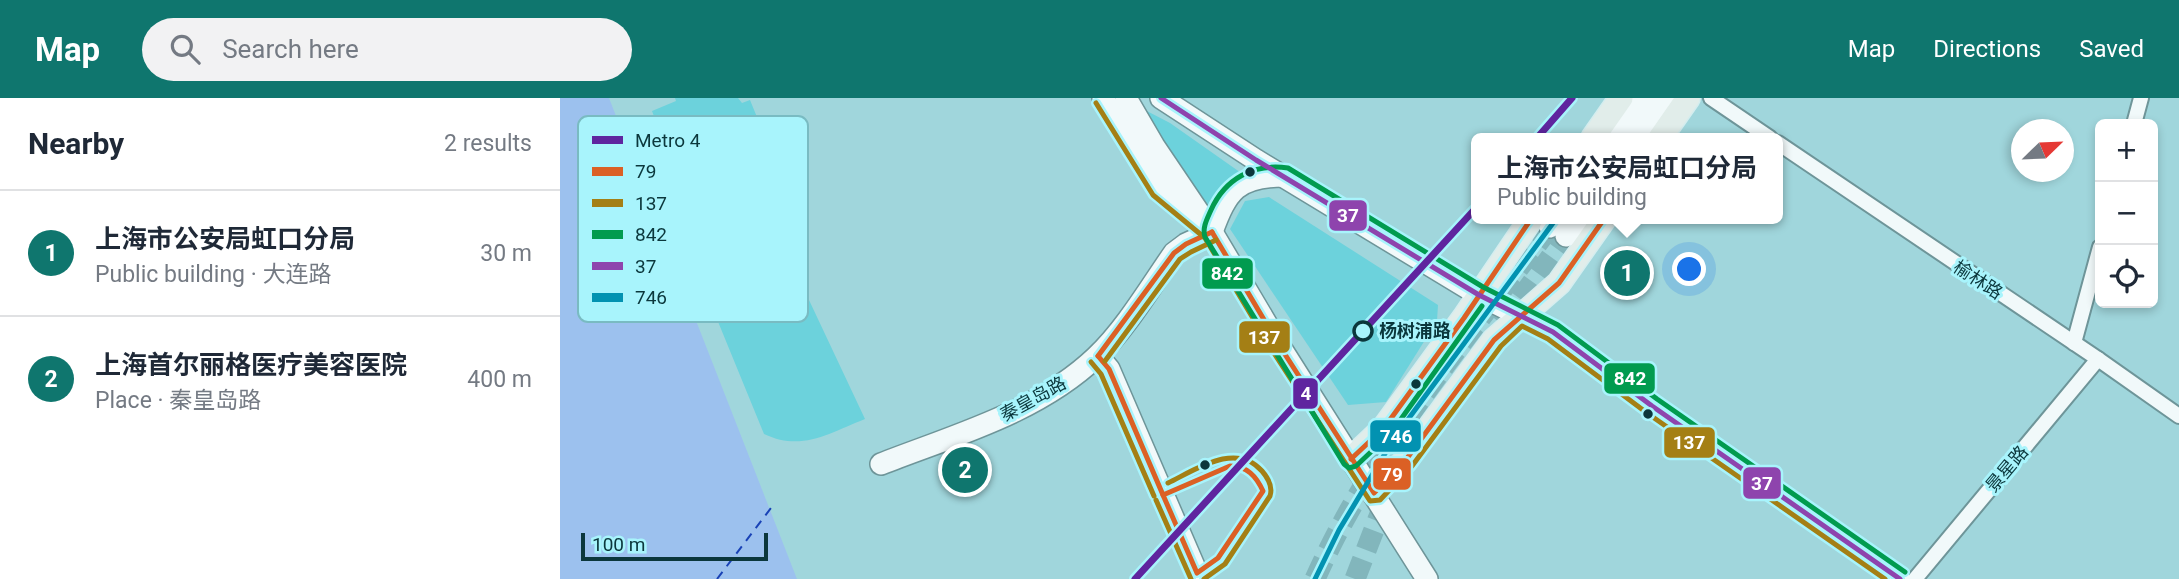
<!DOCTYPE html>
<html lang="en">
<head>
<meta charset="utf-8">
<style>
  body { margin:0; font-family:Roboto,"Noto Sans SC",sans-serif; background:#f2f2f3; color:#1f2937 }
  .controls { position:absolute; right:21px; top:21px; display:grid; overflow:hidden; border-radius:10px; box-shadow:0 4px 10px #0003 }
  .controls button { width:63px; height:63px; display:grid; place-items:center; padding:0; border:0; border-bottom:2px solid #e0e1e3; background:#fff; color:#1f2937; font:35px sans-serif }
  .compass { position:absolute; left:1451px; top:21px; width:63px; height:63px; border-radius:50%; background:#fff; box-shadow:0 4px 10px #0003; rotate:67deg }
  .scale { position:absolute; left:21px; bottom:18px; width:187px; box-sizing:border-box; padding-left:7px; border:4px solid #0b373c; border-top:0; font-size:19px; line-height:24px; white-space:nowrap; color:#0b373c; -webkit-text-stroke:5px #a8f4fc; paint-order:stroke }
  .you { position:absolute; left:1130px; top:172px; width:24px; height:24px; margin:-18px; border:5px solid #fff; border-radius:50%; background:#1a73e8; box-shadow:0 0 0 10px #1a73e833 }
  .badge { display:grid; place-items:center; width:46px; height:46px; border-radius:50%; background:#0f766e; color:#fff; font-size:23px; font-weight:700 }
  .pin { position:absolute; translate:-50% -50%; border:4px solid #fff; box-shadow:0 2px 7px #0006 }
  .popup { position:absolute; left:911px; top:35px; width:312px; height:91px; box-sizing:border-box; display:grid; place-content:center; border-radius:10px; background:#fff; filter:drop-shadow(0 2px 5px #0005); font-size:23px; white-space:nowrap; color:#747a83 }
  .popup b { font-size:26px; color:#1f2937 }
  .popup::after { content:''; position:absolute; left:50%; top:100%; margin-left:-14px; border:14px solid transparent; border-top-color:#fff }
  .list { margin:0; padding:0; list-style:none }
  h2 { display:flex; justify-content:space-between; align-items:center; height:91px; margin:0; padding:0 28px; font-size:30px }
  h2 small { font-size:23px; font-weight:400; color:#747a83 }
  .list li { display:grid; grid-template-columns:46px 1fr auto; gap:21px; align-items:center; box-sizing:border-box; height:126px; padding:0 28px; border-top:2px solid #e0e1e3 }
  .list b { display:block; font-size:26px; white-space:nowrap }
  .list p { margin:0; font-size:23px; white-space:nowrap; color:#747a83 }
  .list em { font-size:23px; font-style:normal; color:#747a83 }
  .icon { flex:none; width:38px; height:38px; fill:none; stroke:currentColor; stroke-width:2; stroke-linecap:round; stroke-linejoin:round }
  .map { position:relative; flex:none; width:1619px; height:481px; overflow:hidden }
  header { display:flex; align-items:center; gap:42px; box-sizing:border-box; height:98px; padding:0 35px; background:#0f766e; color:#fff }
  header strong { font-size:33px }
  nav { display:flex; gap:38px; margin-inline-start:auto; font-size:24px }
  .search { width:490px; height:63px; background:#f2f2f3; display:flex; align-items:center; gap:18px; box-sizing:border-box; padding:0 24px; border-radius:38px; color:#747a83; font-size:26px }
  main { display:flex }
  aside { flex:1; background:#fff }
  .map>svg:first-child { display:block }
  .green { fill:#6cd2dc }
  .water { fill:#9cc1ee }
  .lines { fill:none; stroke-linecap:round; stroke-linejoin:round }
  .ferry { stroke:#1942b6; stroke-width:2; stroke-dasharray:9 7; stroke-linecap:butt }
  .secondary-tunnel { stroke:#82b6bc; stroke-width:21; stroke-dasharray:21 10; stroke-linecap:butt }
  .street-casing { stroke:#6e9599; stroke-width:18 }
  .secondary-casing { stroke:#6e9599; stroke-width:24 }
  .primary-casing { stroke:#d4edef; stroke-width:26 }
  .street { stroke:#f1f9fa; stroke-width:14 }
  .secondary { stroke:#f1f9fa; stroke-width:21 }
  .primary { stroke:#e1edea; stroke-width:23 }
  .bus-1-casing { stroke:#a8f4fc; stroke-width:10 }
  .bus-2-casing { stroke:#a8f4fc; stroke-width:10 }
  .bus-3-casing { stroke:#a8f4fc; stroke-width:10 }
  .bus-4-casing { stroke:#a8f4fc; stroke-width:10 }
  .bus-5-casing { stroke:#a8f4fc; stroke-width:10 }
  .bus-1 { stroke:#db6025; stroke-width:5 }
  .bus-2 { stroke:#a47f15; stroke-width:5 }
  .bus-3 { stroke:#019b4f; stroke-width:5 }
  .bus-4 { stroke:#8e44ad; stroke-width:5 }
  .bus-5 { stroke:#0292b1; stroke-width:5 }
  .metro-1-casing { stroke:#a8f4fc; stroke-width:12 }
  .metro-1 { stroke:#5f259f; stroke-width:7 }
  .bus-dot { fill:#0b373c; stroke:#a8f4fc; stroke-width:2.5 }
  .stop-dot { fill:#a8f4fc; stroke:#0b373c; stroke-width:3.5 }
  .labels { text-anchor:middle; stroke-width:6; stroke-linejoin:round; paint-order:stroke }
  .street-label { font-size:18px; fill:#0b373c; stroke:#a8f4fc }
  .stop-label { font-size:18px; font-weight:bold; fill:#0b373c; stroke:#a8f4fc; text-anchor:start }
  .key { fill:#a8f4fc; stroke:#79bbc2; stroke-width:2 }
  .key-label { font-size:19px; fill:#0b373c }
  .line-badge { stroke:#a8f4fc; stroke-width:2.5 }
  .badge-label { font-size:19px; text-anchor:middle; font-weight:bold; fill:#fff }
</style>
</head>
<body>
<header>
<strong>Map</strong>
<div class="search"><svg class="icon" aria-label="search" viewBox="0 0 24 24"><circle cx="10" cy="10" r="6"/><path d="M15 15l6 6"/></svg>Search here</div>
<nav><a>Map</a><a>Directions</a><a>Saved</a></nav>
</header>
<main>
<aside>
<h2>Nearby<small>2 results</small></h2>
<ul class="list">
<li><span class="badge">1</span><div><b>上海市公安局虹口分局</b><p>Public building · 大连路</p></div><em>30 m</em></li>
<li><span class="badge">2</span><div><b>上海首尔丽格医疗美容医院</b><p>Place · 秦皇岛路</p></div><em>400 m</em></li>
</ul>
</aside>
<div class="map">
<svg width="1619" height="481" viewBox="0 0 1619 481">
  <rect width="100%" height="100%" fill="#a0d6dc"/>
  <!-- green -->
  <g class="green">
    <path d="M115 0H178L182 5 190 2 248 144 233 149 237 166 233 168 305 321C269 335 242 354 204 336L125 143 117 106 122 92 92 13 116 3Z"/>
    <path d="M583 11 610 25 684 77 649 110Z"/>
    <path d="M709 99 878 207 877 223 826 304 788 307 670 131 685 103Z"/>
  </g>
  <!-- water -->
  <path class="water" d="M0 0H49L237 481H0Z"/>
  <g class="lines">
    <!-- ferry -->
    <path class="ferry" d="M157 481 214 406"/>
    <!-- secondary-tunnel -->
    <g class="secondary-tunnel">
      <path d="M942 226 1006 138"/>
      <path d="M755 481C812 352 906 241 990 129"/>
      <path d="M795 481 827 398"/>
    </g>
    <defs>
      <g id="street">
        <path d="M1151 0 1210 40"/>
        <path d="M1574 26 1581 0"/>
        <path d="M1218 45 1538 261 1619 318"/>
        <path d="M1514 245 1540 149"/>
        <path d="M1355 481 1538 261"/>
      </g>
      <g id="secondary">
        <path d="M543 0 600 92 634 119"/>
        <path d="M566 0 594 48 652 134 719 247 867 481"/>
        <path d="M601 0 696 62 919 197 993 234 1092 308 1340 481"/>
        <path d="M1055 40 1084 0"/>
        <path d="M1077 40 1107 0"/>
        <path d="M990 129 996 121"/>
        <path d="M652 134C667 93 677 78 724 78"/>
        <path d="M1006 138 1019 121"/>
        <path d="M538 258 549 271 637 475"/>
        <path d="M321 366C395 337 477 315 536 259 565 232 591 188 614 155L626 146 652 134"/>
      </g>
      <g id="primary">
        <path d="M1033 40 1061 0"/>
        <path d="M1100 40 1128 0"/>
        <path d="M791 361 824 330 904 220 971 121"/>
        <path d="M814 395 845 363 934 242 999 185 1044 121"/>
      </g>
    </defs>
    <!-- street casing -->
    <use href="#street" class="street-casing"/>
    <!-- secondary casing -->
    <use href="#secondary" class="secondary-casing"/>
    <!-- primary casing -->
    <use href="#primary" class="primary-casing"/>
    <!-- street -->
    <use href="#street" class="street"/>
    <!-- secondary -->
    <use href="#secondary" class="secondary"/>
    <!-- primary -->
    <use href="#primary" class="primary"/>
    <defs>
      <g id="bus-1">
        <path d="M652 134 719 247 814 395 845 363 934 242 999 185 1044 121"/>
        <path d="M538 258 549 271 603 397"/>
        <path d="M538 258 614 155 626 146 652 134"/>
        <path d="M791 361 824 330 904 220 971 121"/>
        <path d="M670 368C687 368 696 378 703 393L658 460 637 475 603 397Z"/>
      </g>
      <g id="bus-2">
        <path d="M536 5 593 97 645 140 712 252 810 403 820 402 852 368 941 248 962 228 988 241 1087 315 1325 481"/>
        <path d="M545 263 620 161 631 154 656 142"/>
        <path d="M531 264 541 276 594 398"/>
        <path d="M608 385C635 372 676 343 702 373 708 380 713 389 710 398L665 466 644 481"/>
        <path d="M596 402 631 481"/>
      </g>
      <path id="bus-3" d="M922 208 831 335 796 368 789 370 784 366 645 139C642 130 647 121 651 112 665 81 693 65 728 70L923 189 998 227 1097 301 1345 474"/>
      <path id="bus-4" d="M601 0 696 62 919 197 993 234 1092 308 1340 481"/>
      <path id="bus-5" d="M755 481 779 432 835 339 996 121"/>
    </defs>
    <!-- bus-1 casing -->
    <use href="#bus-1" class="bus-1-casing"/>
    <!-- bus-2 casing -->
    <use href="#bus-2" class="bus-2-casing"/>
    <!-- bus-3 casing -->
    <use href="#bus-3" class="bus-3-casing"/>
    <!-- bus-4 casing -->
    <use href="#bus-4" class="bus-4-casing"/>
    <!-- bus-5 casing -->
    <use href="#bus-5" class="bus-5-casing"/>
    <!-- bus-1 -->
    <use href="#bus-1" class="bus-1"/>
    <!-- bus-2 -->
    <use href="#bus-2" class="bus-2"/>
    <!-- bus-3 -->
    <use href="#bus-3" class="bus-3"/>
    <!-- bus-4 -->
    <use href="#bus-4" class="bus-4"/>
    <!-- bus-5 -->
    <use href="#bus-5" class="bus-5"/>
    <defs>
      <g id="metro-1">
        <path d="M977 40 1012 0"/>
        <path d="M575 481 916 110"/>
      </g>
    </defs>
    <!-- metro-1 casing -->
    <use href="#metro-1" class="metro-1-casing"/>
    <!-- metro-1 -->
    <use href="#metro-1" class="metro-1"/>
  </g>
  <!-- markers -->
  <g class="bus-dot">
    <circle cx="690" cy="74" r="6"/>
    <circle cx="856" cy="286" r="6"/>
    <circle cx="1088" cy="316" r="6"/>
    <circle cx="645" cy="367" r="6"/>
  </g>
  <circle class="stop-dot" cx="803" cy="233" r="9"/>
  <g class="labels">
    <!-- street labels -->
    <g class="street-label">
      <text transform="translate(1418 182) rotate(33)" y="6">榆林路</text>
      <text transform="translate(473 301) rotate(-29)" y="6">秦皇岛路</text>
      <text transform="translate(1447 371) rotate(-50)" y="6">景星路</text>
    </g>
    <!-- stop labels -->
    <g class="stop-label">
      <text x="819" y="239">杨树浦路</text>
    </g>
  </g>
  <!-- legend -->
  <rect x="18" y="18" width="230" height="206" rx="10" class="key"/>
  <rect x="32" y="38" width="31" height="8" fill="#5f259f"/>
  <rect x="32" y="69" width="31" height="9" fill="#db6025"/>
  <rect x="32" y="101" width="31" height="8" fill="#a47f15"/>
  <rect x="32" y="132" width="31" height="9" fill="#019b4f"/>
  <rect x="32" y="164" width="31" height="8" fill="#8e44ad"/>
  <rect x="32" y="195" width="31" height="9" fill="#0292b1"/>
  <g class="key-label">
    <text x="75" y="49">Metro 4</text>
    <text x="75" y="80">79</text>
    <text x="75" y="112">137</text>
    <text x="75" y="143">842</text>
    <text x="75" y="175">37</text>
    <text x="75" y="206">746</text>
  </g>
  <g class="line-badge">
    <rect x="768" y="101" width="40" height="33" rx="7" fill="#8e44ad"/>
    <rect x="641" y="159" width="53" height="33" rx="7" fill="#019b4f"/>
    <rect x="678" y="222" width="53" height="34" rx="7" fill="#a47f15"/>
    <rect x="1043" y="264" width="53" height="33" rx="7" fill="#019b4f"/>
    <rect x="732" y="279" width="27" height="33" rx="7" fill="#5f259f"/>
    <rect x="809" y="321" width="53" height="34" rx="7" fill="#0292b1"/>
    <rect x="1103" y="328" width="53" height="33" rx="7" fill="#a47f15"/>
    <rect x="812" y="359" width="40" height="34" rx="7" fill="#db6025"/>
    <rect x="1182" y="368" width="40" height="34" rx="7" fill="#8e44ad"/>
  </g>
  <g class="badge-label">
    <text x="788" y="124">37</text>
    <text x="667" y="182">842</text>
    <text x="704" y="246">137</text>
    <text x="1070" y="287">842</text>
    <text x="746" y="302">4</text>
    <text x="836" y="345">746</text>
    <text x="1129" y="351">137</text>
    <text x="832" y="383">79</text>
    <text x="1202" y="392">37</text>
  </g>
</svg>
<div class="controls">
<button>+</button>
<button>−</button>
<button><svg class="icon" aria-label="locate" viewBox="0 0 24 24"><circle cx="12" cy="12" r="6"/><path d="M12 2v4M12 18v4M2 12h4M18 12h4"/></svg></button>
</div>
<svg class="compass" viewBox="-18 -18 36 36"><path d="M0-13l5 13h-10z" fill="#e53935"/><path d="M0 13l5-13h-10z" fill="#747a83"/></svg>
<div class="scale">100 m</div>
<div class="you"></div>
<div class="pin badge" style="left:1067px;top:175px">1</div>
<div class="popup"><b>上海市公安局虹口分局</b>Public building</div>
<div class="pin badge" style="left:405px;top:372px">2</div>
</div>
</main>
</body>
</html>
